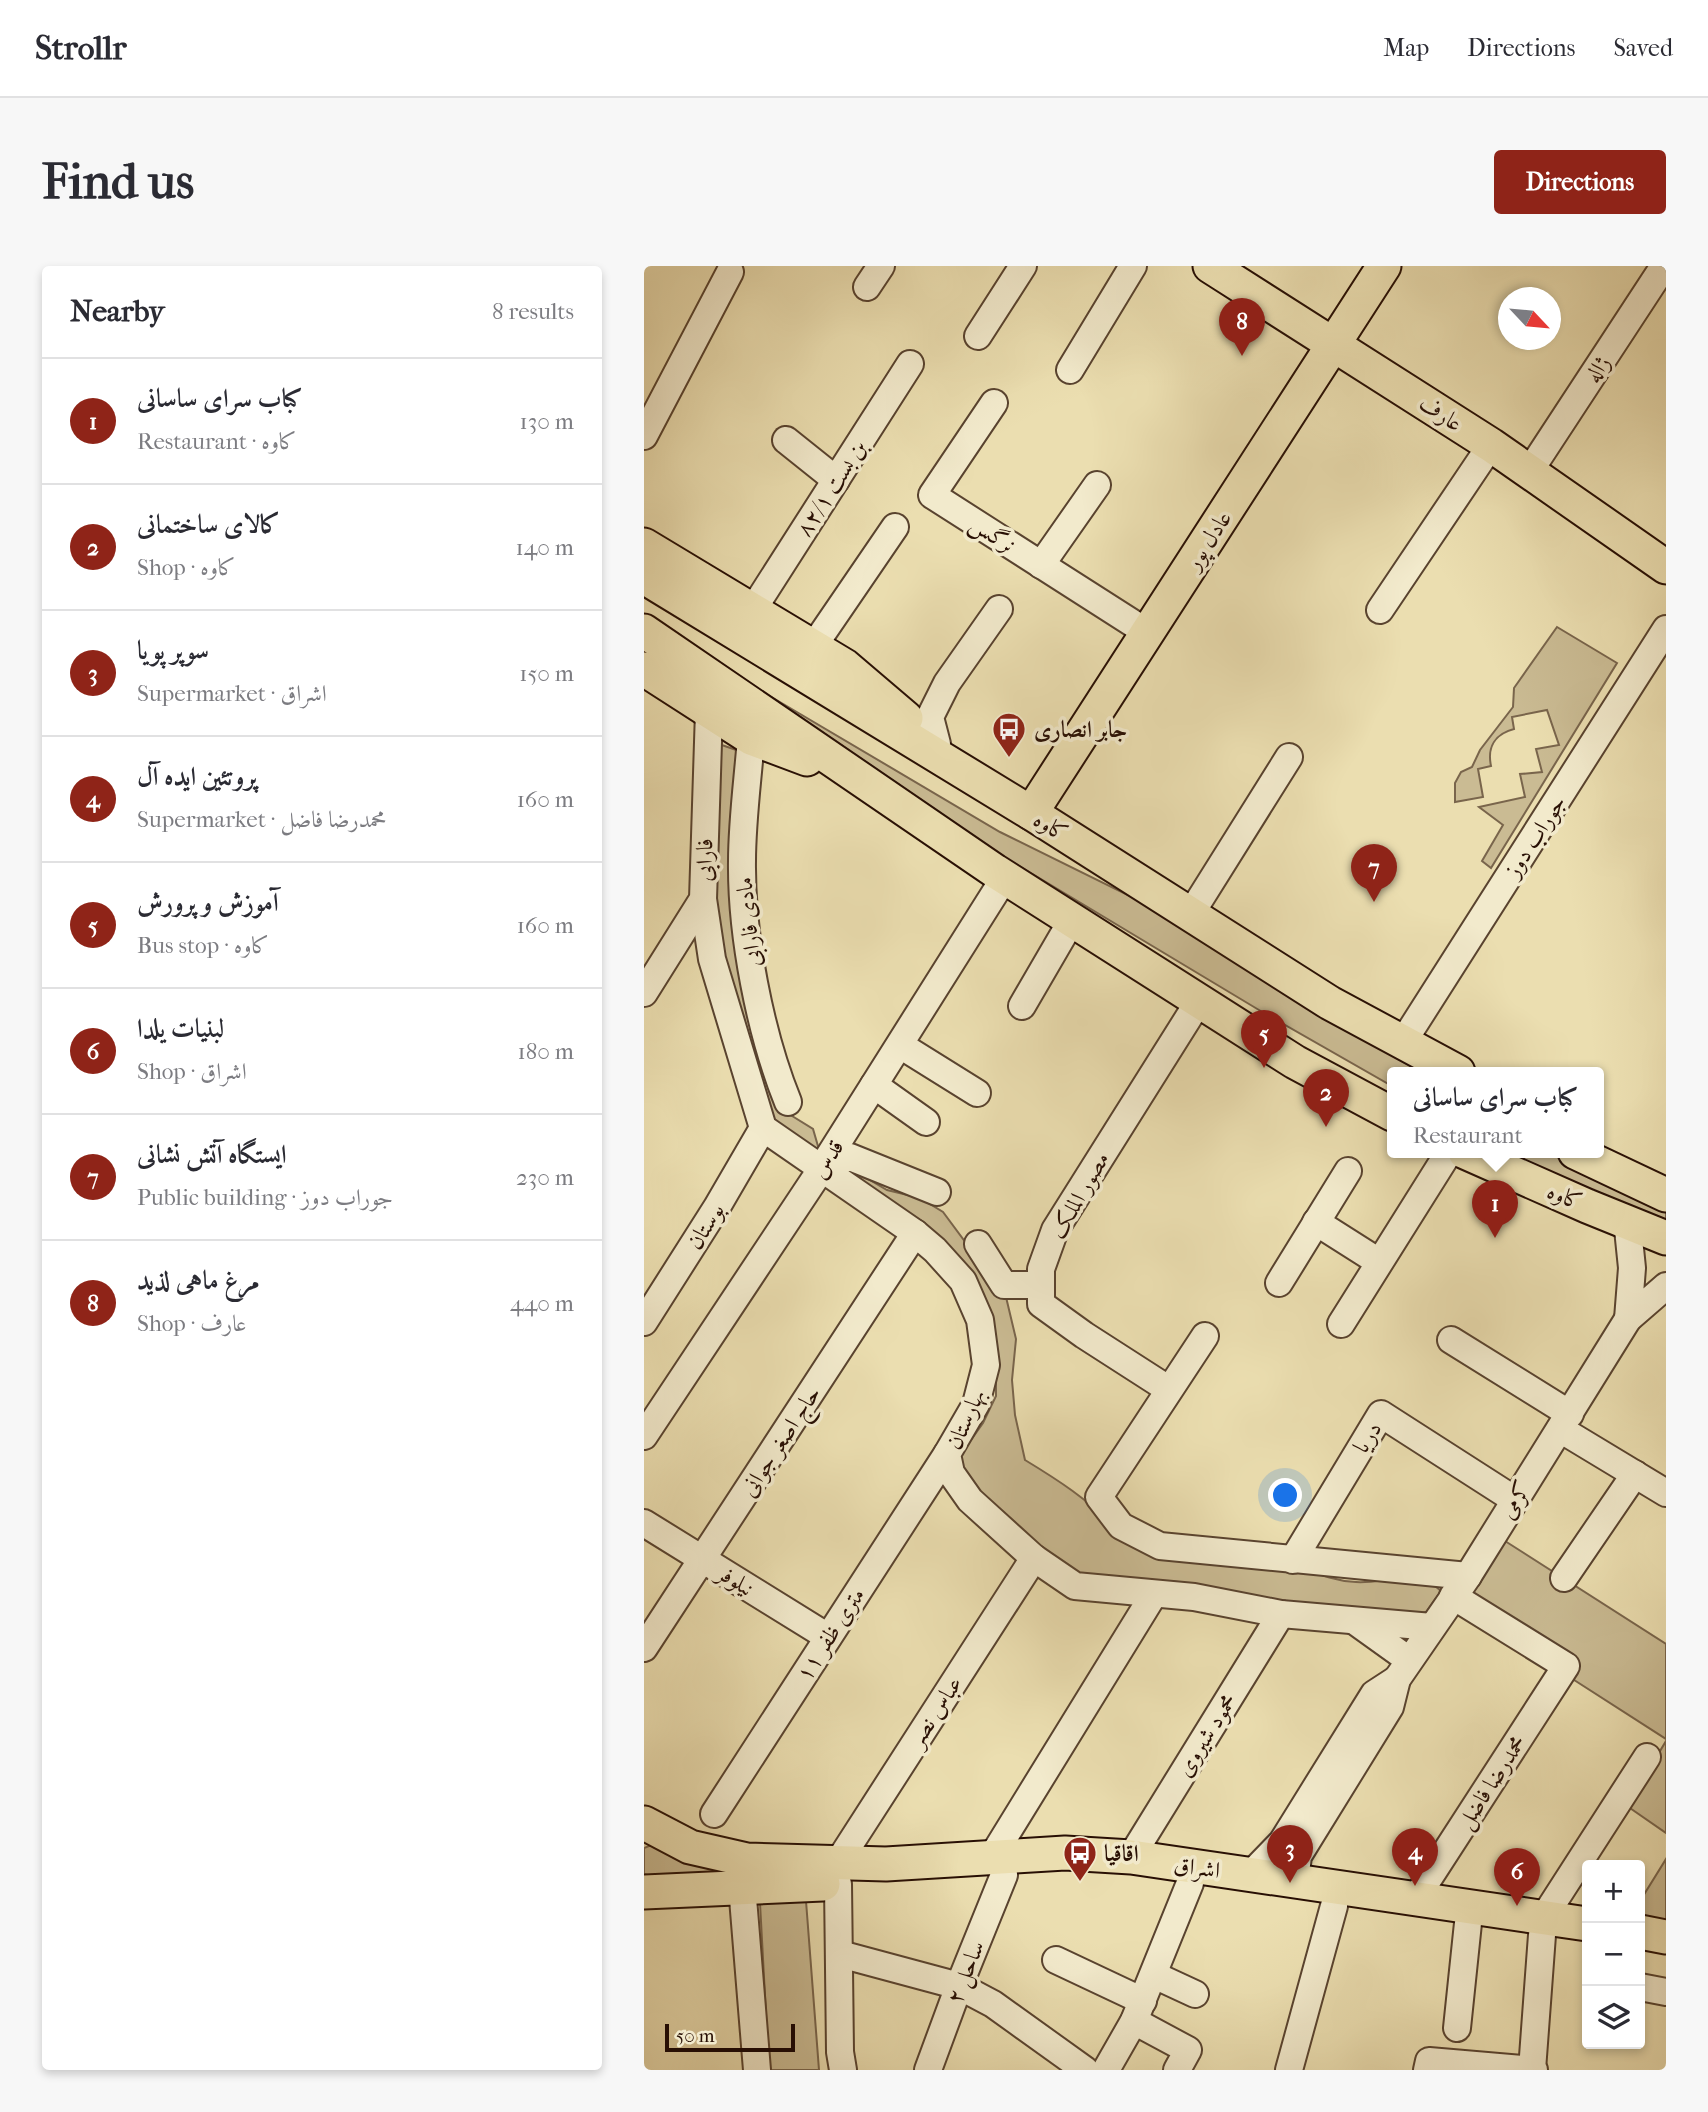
<!DOCTYPE html>
<html lang="en">
<head>
<meta charset="utf-8">
<style>
  body { margin:0; font-family:"IM FELL French Canon",Amiri,serif; background:#f7f7f7; color:#2b2b33 }
  .controls { position:absolute; right:21px; bottom:21px; display:grid; overflow:hidden; border-radius:7px; box-shadow:0 4px 10px #0003 }
  .controls button { width:63px; height:63px; display:grid; place-items:center; padding:0; border:0; border-bottom:2px solid #e1e1e2; background:#fff; color:#2b2b33; font:35px sans-serif }
  .compass { position:absolute; left:854px; top:21px; width:63px; height:63px; border-radius:50%; background:#fff; box-shadow:0 4px 10px #0003; rotate:116deg }
  .scale { position:absolute; left:21px; bottom:18px; width:130px; box-sizing:border-box; padding-left:7px; border:4px solid #280f04; border-top:0; font-size:19px; line-height:24px; white-space:nowrap; color:#280f04; -webkit-text-stroke:5px #f2eacc; paint-order:stroke }
  .you { position:absolute; left:642px; top:1230px; width:24px; height:24px; margin:-18px; border:5px solid #fff; border-radius:50%; background:#1a73e8; box-shadow:0 0 0 10px #1a73e833 }
  .badge { display:grid; place-items:center; width:46px; height:46px; border-radius:50%; background:#8f2418; color:#fff; font-size:23px; font-weight:700 }
  .pin { position:absolute; translate:-50% -58px; filter:drop-shadow(0 2px 4px #0008) }
  .pin::after { content:''; position:absolute; top:37px; width:24px; height:21px; background:inherit; clip-path:polygon(0 0,100% 0,50% 100%) }
  .popup { position:absolute; left:743px; top:801px; width:217px; height:91px; box-sizing:border-box; display:grid; place-content:center; border-radius:7px; background:#fff; filter:drop-shadow(0 2px 5px #0005); font-size:23px; white-space:nowrap; color:#7c7c81 }
  .popup b { font-size:26px; color:#2b2b33 }
  .popup::after { content:''; position:absolute; left:50%; top:100%; margin-left:-14px; border:14px solid transparent; border-top-color:#fff }
  .list { margin:0; padding:0; list-style:none }
  h2 { display:flex; justify-content:space-between; align-items:center; height:91px; margin:0; padding:0 28px; font-size:30px }
  h2 small { font-size:23px; font-weight:400; color:#7c7c81 }
  .list li { display:grid; grid-template-columns:46px 1fr auto; gap:21px; align-items:center; box-sizing:border-box; height:126px; padding:0 28px; border-top:2px solid #e1e1e2 }
  .list b { display:block; font-size:26px; white-space:nowrap }
  .list p { margin:0; font-size:23px; white-space:nowrap; color:#7c7c81 }
  .list em { font-size:23px; font-style:normal; color:#7c7c81 }
  .icon { flex:none; width:38px; height:38px; fill:none; stroke:currentColor; stroke-width:2; stroke-linecap:round; stroke-linejoin:round }
  .map { position:relative; flex:none; width:1022px; height:1804px; overflow:hidden; border-radius:7px }
  header { display:flex; align-items:center; gap:42px; box-sizing:border-box; height:98px; padding:0 35px; background:#fff; border-bottom:2px solid #e1e1e2 }
  header strong { font-size:33px }
  nav { display:flex; gap:38px; margin-inline-start:auto; font-size:24px }
  .intro { display:flex; align-items:center; justify-content:space-between; box-sizing:border-box; height:168px; padding:0 42px }
  h1 { margin:0; font-size:49px }
  .button { padding:18px 32px; border-radius:7px; background:#8f2418; color:#fff; font-size:24px; font-weight:700 }
  main { display:flex; gap:42px; padding:0 42px }
  aside { flex:1; background:#fff; border-radius:7px; box-shadow:0 4px 10px #0003 }
  .map>svg:first-child { display:block }
  .green { fill:#cabb93; stroke:#79654c; stroke-width:2 }
  .lines { fill:none; stroke-linecap:round; stroke-linejoin:round }
  .minor-casing { stroke:#59432f; stroke-width:30 }
  .major-casing { stroke:#280f04; stroke-width:37 }
  .minor { stroke:#f2eacc; stroke-width:26 }
  .major { stroke:#ebdeb0; stroke-width:33 }
  .labels { text-anchor:middle; stroke-width:7; stroke-linejoin:round; paint-order:stroke }
  .street-label { font-size:23px; fill:#280f04; stroke:#f2eacc }
  .poi-label { font-size:23px; font-weight:bold; fill:#280f04; stroke:#f2eacc; text-anchor:start }
</style>
</head>
<body>
<header>
<strong>Strollr</strong>
<nav><a>Map</a><a>Directions</a><a>Saved</a></nav>
</header>
<div class="intro"><h1>Find us</h1><a class="button">Directions</a></div>
<main>
<aside>
<h2>Nearby<small>8 results</small></h2>
<ul class="list">
<li><span class="badge">1</span><div><b>کباب سرای ساسانی</b><p>Restaurant · کاوه</p></div><em>130 m</em></li>
<li><span class="badge">2</span><div><b>کالای ساختمانی</b><p>Shop · کاوه</p></div><em>140 m</em></li>
<li><span class="badge">3</span><div><b>سوپر پویا</b><p>Supermarket · اشراق</p></div><em>150 m</em></li>
<li><span class="badge">4</span><div><b>پروتئین ایده آل</b><p>Supermarket · محمدرضا فاضل</p></div><em>160 m</em></li>
<li><span class="badge">5</span><div><b>آموزش و پرورش</b><p>Bus stop · کاوه</p></div><em>160 m</em></li>
<li><span class="badge">6</span><div><b>لبنیات یلدا</b><p>Shop · اشراق</p></div><em>180 m</em></li>
<li><span class="badge">7</span><div><b>ایستگاه آتش نشانی</b><p>Public building · جوراب دوز</p></div><em>230 m</em></li>
<li><span class="badge">8</span><div><b>مرغ ماهی لذید</b><p>Shop · عارف</p></div><em>440 m</em></li>
</ul>
</aside>
<div class="map">
<svg width="1022" height="1804" viewBox="0 0 1022 1804">
  <rect width="100%" height="100%" fill="#ebdeb0"/>
  <filter id="stains"><feTurbulence type="fractalNoise" baseFrequency=".00286" numOctaves="4"/><feColorMatrix values="0 0 0 0 .2 0 0 0 0 .09 0 0 0 0 .02 0 0 0 .5 -.17"/></filter>
  <radialGradient id="worn" r=".72"><stop offset=".6" stop-color="#630" stop-opacity="0"/><stop offset="1" stop-color="#630" stop-opacity=".3"/></radialGradient>
  <!-- green -->
  <g class="green">
    <path d="M913 361 973 397 847 602 838 595 859 559 835 541 881 531 876 508 898 506 892 483 915 479 903 444 868 451 870 463C851 468 843 481 847 500L834 503 839 531 811 536V517L817 506 828 501 836 484 869 441 870 422Z"/>
    <path d="M124 429 356 566 494 634 679 750 777 806H748V820L620 747 360 591Z"/>
    <path d="M72 477 98 486 90 593 140 845 169 863 176 887 122 859 65 633Z"/>
    <path d="M865 886H909L1022 940V957L889 899Z"/>
    <path d="M197 897 243 924 276 932 299 946 362 1031 372 1073 368 1114 371 1149 381 1194C414 1214 445 1234 471 1262L659 1302C677 1309 692 1315 712 1316 741 1318 774 1302 797 1325L782 1346 766 1350 719 1348 561 1323 534 1316 430 1308 353 1247 316 1203 315 1191 339 1157 352 1130V1087L344 1043 205 916Z"/>
    <path d="M861 1275 1022 1378V1473L927 1412 823 1330Z"/>
    <path d="M1022 1475V1567L983 1540Z"/>
    <path d="M10 1578 130 1604 13 1612 0 1608V1582Z"/>
    <path d="M1022 1593V1658L996 1655V1635Z"/>
    <path d="M162 1635 175 1804H125L116 1637Z"/>
  </g>
  <g class="lines">
    <defs>
      <g id="minor">
        <path d="M223 21 237 0"/>
        <path d="M334 70 379 0"/>
        <path d="M426 104 489 0"/>
        <path d="M350 137 288 229 504 367"/>
        <path d="M0 170 86 6"/>
        <path d="M142 174 192 214"/>
        <path d="M885 206 1020 0"/>
        <path d="M397 299 453 219"/>
        <path d="M736 344 847 179"/>
        <path d="M108 345 266 98"/>
        <path d="M169 381 251 261"/>
        <path d="M107 472C104 512 98 554 98 595 97 669 116 767 144 836"/>
        <path d="M293 478 286 451 303 417 355 343"/>
        <path d="M59 633 68 693 119 862 271 967 291 984 319 1015 336 1054 342 1099 332 1138 303 1188 307 1207 326 1234 390 1292 431 1320 550 1331 637 1348 788 1361"/>
        <path d="M546 649 645 491"/>
        <path d="M0 727 59 633 65 445"/>
        <path d="M378 740 428 654"/>
        <path d="M759 776 1022 363"/>
        <path d="M256 779 333 827"/>
        <path d="M230 819 282 856"/>
        <path d="M178 901 206 891 293 926"/>
        <path d="M672 956 735 996"/>
        <path d="M984 963 988 1002 984 1053 1022 1020"/>
        <path d="M334 978 360 1019H397"/>
        <path d="M635 1017 704 905"/>
        <path d="M0 1056 73 941 119 862"/>
        <path d="M697 1058 805 886"/>
        <path d="M561 1070 455 1231 477 1260 516 1280 824 1310"/>
        <path d="M807 1074 926 1148"/>
        <path d="M524 1123 440 1069 397 1038V1003L411 964 555 735"/>
        <path d="M916 1163 1022 1227"/>
        <path d="M0 1170 170 914 361 611"/>
        <path d="M0 1257 184 1371"/>
        <path d="M649 1294 737 1148 871 1234"/>
        <path d="M920 1312 991 1208"/>
        <path d="M712 1356 765 1394"/>
        <path d="M0 1382 271 967"/>
        <path d="M70 1548 303 1188"/>
        <path d="M348 1591 510 1328"/>
        <path d="M487 1591 637 1348"/>
        <path d="M193 1598 390 1292"/>
        <path d="M607 1608 638 1576 730 1428 753 1413"/>
        <path d="M651 1615 654 1590 746 1441 753 1413 824 1310 984 1053"/>
        <path d="M194 1618 196 1786 199 1804"/>
        <path d="M98 1620 113 1804"/>
        <path d="M772 1632 922 1400 809 1330"/>
        <path d="M900 1651 1003 1491"/>
        <path d="M196 1688 315 1720 349 1738 441 1804"/>
        <path d="M412 1694 499 1735"/>
        <path d="M510 1709 551 1728"/>
        <path d="M996 1721 1022 1726"/>
        <path d="M490 1755 544 1784 533 1804"/>
        <path d="M813 1762 824 1657"/>
        <path d="M284 1804 315 1720 360 1609"/>
        <path d="M462 1804 490 1755 546 1617"/>
        <path d="M645 1804 690 1640"/>
        <path d="M783 1804 785 1795 890 1804"/>
        <path d="M888 1804 898 1669"/>
      </g>
      <g id="major">
        <path d="M566 0 847 179 1022 301"/>
        <path d="M0 279 201 400 262 452"/>
        <path d="M0 311 387 547 686 737 814 806"/>
        <path d="M0 365 351 605 651 796 748 848"/>
        <path d="M0 403 107 472 163 493"/>
        <path d="M387 547 740 0"/>
        <path d="M821 886 943 940 1022 972"/>
        <path d="M931 886 1022 929"/>
        <path d="M0 1557 46 1581 103 1594 242 1598 421 1587 487 1591 943 1658"/>
        <path d="M0 1626 179 1618"/>
        <path d="M996 1666 1022 1671"/>
      </g>
    </defs>
    <!-- minor casing -->
    <use href="#minor" class="minor-casing"/>
    <!-- major casing -->
    <use href="#major" class="major-casing"/>
    <!-- minor -->
    <use href="#minor" class="minor"/>
    <!-- major -->
    <use href="#major" class="major"/>
  </g>
  <!-- icons -->
  <defs>
    <symbol id="bus-pin" viewBox="-11 -11 22 30"><path d="M0 17L-7.5 6A9.5 9.5 0 1 1 7.5 6Z" fill="#8f2418" stroke="#f2eacc"/><path d="M-5-6H5V4H4V6H2V4H-2V6H-4V4H-5ZM-3.5-4V0h7V-4ZM-3.5 1.2v1.5H-2V1.2ZM2 1.2v1.5H3.5V1.2Z" fill="#fff"/></symbol>
  </defs>
  <g fill-rule="evenodd">
    <use href="#bus-pin" x="346" y="444" width="38" height="52"/>
    <use href="#bus-pin" x="417" y="1568" width="38" height="52"/>
  </g>
  <g class="labels">
    <!-- street labels -->
    <g class="street-label">
      <text transform="translate(953 103) rotate(-57)" y="8">ژاله</text>
      <text transform="translate(797 147) rotate(33)" y="8">عارف</text>
      <text transform="translate(187 222) rotate(-57)" y="8">بن بست ۸۲/۱</text>
      <text transform="translate(349 268) rotate(33)" y="8">نرگس</text>
      <text transform="translate(564 274) rotate(-57)" y="8">عادل پور</text>
      <text transform="translate(407 560) rotate(32)" y="8">کاوه</text>
      <text transform="translate(891 570) rotate(-57)" y="8">جوراب دوز</text>
      <text transform="translate(60 594) rotate(-89)" y="8">فارابی</text>
      <text transform="translate(104 656) rotate(-96)" y="8">مادی فارابی</text>
      <text transform="translate(183 893) rotate(-58)" y="8">قدس</text>
      <text transform="translate(435 929) rotate(-60)" y="8">مصور الملک</text>
      <text transform="translate(921 930) rotate(23)" y="8">کاوه</text>
      <text transform="translate(61 960) rotate(-58)" y="8">بوستان</text>
      <text transform="translate(321 1153) rotate(-66)" y="8">بهارستان</text>
      <text transform="translate(723 1171) rotate(-58)" y="8">دریا</text>
      <text transform="translate(136 1175) rotate(-57)" y="8">حاج اصغر جوانی</text>
      <text transform="translate(871 1234) rotate(-58)" y="8">کرمی</text>
      <text transform="translate(92 1314) rotate(32)" y="8">نیلوفر</text>
      <text transform="translate(186 1368) rotate(-57)" y="8">۱۱ متری ظفر</text>
      <text transform="translate(291 1445) rotate(-57)" y="8">عباس نصر</text>
      <text transform="translate(562 1469) rotate(-58)" y="8">محمود شیروی</text>
      <text transform="translate(847 1516) rotate(-57)" y="8">محمدرضا فاضل</text>
      <text transform="translate(553 1601) rotate(8)" y="8">اشراق</text>
      <text transform="translate(321 1706) rotate(-68)" y="8">ساحل ۲</text>
    </g>
    <!-- poi labels -->
    <g class="poi-label">
      <text x="390" y="471">جابر انصاری</text>
      <text x="460" y="1595">اقاقیا</text>
    </g>
  </g>
  <rect width="100%" height="100%" filter="url(#stains)"/>
  <rect width="100%" height="100%" fill="url(#worn)"/>
</svg>
<div class="controls">
<button>+</button>
<button>−</button>
<button><svg class="icon" aria-label="layers" viewBox="0 0 24 24"><path d="M12 4l9 5-9 5-9-5zM3 14l9 5 9-5"/></svg></button>
</div>
<svg class="compass" viewBox="-18 -18 36 36"><path d="M0-13l5 13h-10z" fill="#e53935"/><path d="M0 13l5-13h-10z" fill="#7c7c81"/></svg>
<div class="scale">50 m</div>
<div class="you"></div>
<div class="pin badge" style="left:851px;top:972px">1</div>
<div class="popup"><b>کباب سرای ساسانی</b>Restaurant</div>
<div class="pin badge" style="left:682px;top:861px">2</div>
<div class="pin badge" style="left:646px;top:1617px">3</div>
<div class="pin badge" style="left:771px;top:1620px">4</div>
<div class="pin badge" style="left:620px;top:802px">5</div>
<div class="pin badge" style="left:873px;top:1640px">6</div>
<div class="pin badge" style="left:730px;top:636px">7</div>
<div class="pin badge" style="left:598px;top:90px">8</div>
</div>
</main>
</body>
</html>
